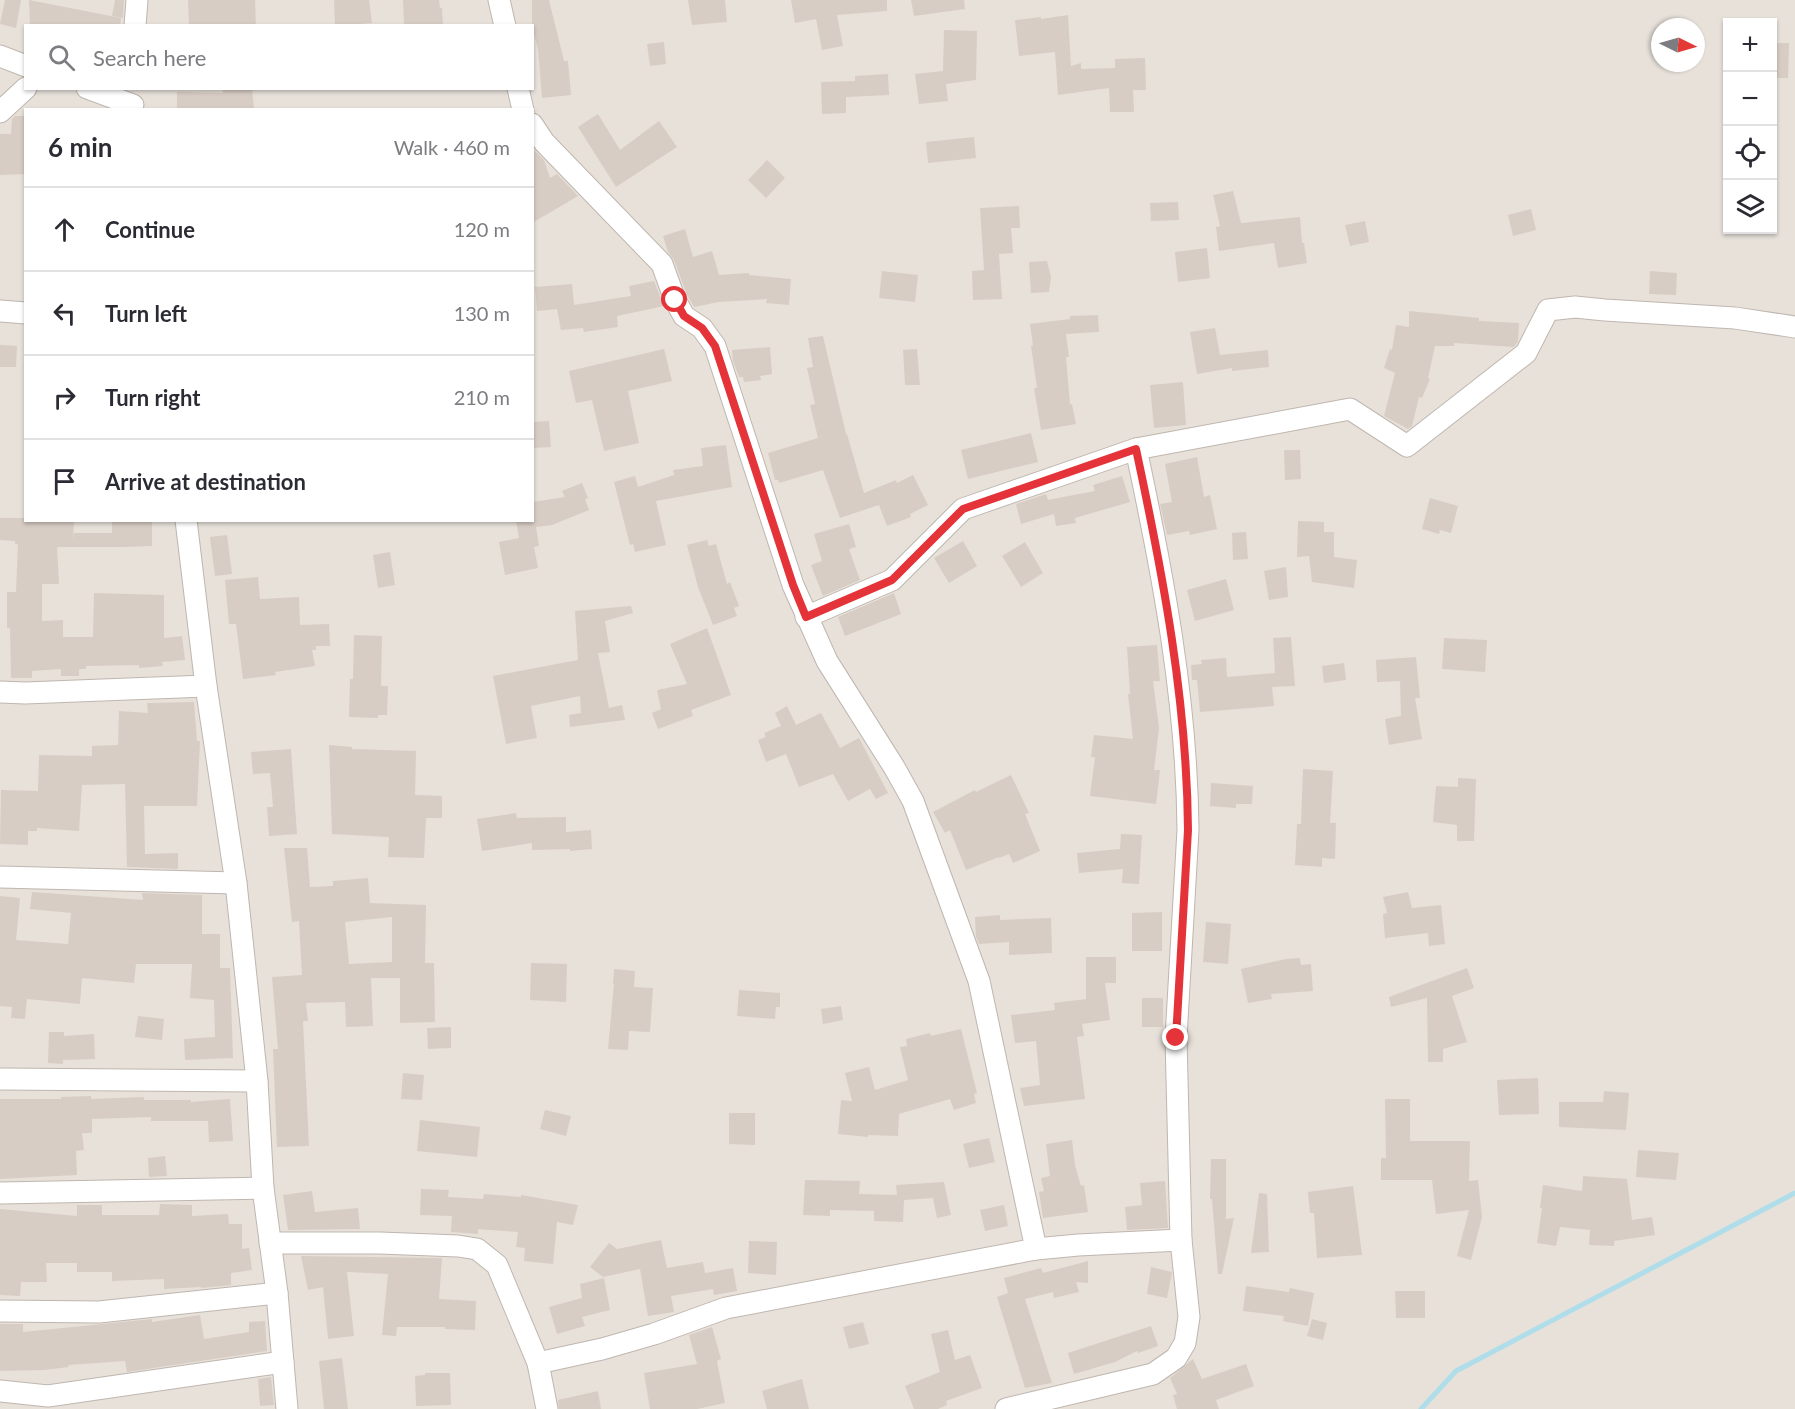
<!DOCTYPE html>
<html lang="en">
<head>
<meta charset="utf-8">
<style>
  body { margin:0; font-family:Lato,sans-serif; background:#f2f2f3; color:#2b2b33 }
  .controls { position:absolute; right:18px; top:18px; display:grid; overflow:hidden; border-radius:0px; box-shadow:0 2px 4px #0004 }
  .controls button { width:54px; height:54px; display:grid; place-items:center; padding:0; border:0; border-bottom:2px solid #e1e1e2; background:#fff; color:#2b2b33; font:30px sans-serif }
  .compass { position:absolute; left:1651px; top:18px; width:54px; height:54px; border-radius:50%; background:#fff; box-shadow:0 2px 4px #0004; rotate:95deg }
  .stop { position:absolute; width:18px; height:18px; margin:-14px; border:4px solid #e43339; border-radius:50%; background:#fff }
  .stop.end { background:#e43339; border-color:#fff; box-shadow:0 2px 6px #0008 }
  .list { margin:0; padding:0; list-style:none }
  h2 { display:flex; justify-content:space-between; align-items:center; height:78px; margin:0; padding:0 24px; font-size:26px }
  h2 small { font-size:20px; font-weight:400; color:#7c7c81 }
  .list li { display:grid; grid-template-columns:39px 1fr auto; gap:18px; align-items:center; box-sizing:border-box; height:84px; padding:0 24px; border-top:2px solid #e1e1e2 }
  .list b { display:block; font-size:22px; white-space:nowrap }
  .list em { font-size:20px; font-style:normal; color:#7c7c81 }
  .icon { flex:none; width:33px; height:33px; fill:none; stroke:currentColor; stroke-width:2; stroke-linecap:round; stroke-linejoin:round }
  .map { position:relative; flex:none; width:1795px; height:1409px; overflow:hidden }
  .search { position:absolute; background:#fff; box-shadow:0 2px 4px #0004; left:24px; top:24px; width:510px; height:66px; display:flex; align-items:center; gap:15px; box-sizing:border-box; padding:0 21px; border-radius:0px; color:#7c7c81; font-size:22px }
  .panel { position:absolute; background:#fff; box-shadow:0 2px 4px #0004; left:24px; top:108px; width:510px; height:414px; border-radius:0px }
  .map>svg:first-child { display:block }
  .residential { fill:#e7e1da; fill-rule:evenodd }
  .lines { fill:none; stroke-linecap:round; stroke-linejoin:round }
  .stream { stroke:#afddea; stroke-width:5 }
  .building { fill:#d8cdc5; fill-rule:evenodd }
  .minor-casing { stroke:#bfb6af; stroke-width:23 }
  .minor { stroke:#fff; stroke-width:21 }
  .route { stroke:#e43339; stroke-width:8 }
</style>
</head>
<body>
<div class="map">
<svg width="1795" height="1409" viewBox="0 0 1795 1409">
  <rect width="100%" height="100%" fill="#f4f0ec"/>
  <!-- residential -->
  <path class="residential" d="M0 0H1795V1409H0ZM1728 22H1772V230H1728ZM26 26H532V88H26ZM1660 27H1696V63H1660ZM26 110H532V520H26Z"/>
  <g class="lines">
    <!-- stream -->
    <path class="stream" d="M1421 1409 1456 1371 1795 1193"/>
  </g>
  <!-- building -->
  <g class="building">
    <path d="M5 0H21L16 28 0 24Z"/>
    <path d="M29 0 121 18 120 26H30Z"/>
    <path d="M115 0H124L123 18 112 16Z"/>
    <path d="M188 0H255L256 26H189Z"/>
    <path d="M334 0H369L372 23 335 26Z"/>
    <path d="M403 0H439L440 8H442L443 26H404Z"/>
    <path d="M532 0H549L564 61H568L571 95 542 98 538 49 532 27Z"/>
    <path d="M688 0H725L727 22 692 25Z"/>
    <path d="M791 0H887V11L837 15 843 46 822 50 816 19 795 23Z"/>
    <path d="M911 0H964L965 9 914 16Z"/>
    <path d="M1068 15 1071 66 1081 63V69L1115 68V59L1145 58 1146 90H1133L1134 112H1110L1109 88 1058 95 1055 52 1019 56 1015 20 1041 17V19Z"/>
    <path d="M944 30 977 31 976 80 946 84 948 101 919 104 915 74 943 71Z"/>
    <path d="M664 42 666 64 650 66 647 44Z"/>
    <path d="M1773 43H1789L1788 78H1773Z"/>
    <path d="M888 74 889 95 846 97V113L822 114 821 82 855 81V76Z"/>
    <path d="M222 88H252L254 110H177V92L223 93Z"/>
    <path d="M598 114 620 150 659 121 677 147 616 187 578 127Z"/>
    <path d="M15 116H26V174L0 175V134H11L12 119Z"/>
    <path d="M974 137 976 158 928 163 926 142Z"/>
    <path d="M532 148 544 160 550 178 557 174 578 196 532 223Z"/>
    <path d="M767 160 785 178 766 198 748 180Z"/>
    <path d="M1233 191 1241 223 1300 217 1302 243H1304L1307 263 1278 268 1274 243 1219 251 1216 227 1220 226 1213 195Z"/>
    <path d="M1178 202 1179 220 1151 221 1150 203Z"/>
    <path d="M1019 206 1020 228H1011L1013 253 999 254 1002 299 973 300 972 271 984 270 980 208Z"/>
    <path d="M1531 209 1536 230 1513 236 1508 215Z"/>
    <path d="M1365 221 1369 242 1350 246 1345 225Z"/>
    <path d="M685 229 693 257 712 251 719 275 749 273V275L791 279 789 305 766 303 767 299 719 302 694 307 687 295 674 260 668 252 663 236Z"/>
    <path d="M1207 248 1210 278 1178 282 1175 252Z"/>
    <path d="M1047 261 1051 277 1049 292 1031 293 1029 262Z"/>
    <path d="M882 271 918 275 915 302 879 298Z"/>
    <path d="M1650 271 1677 273 1676 295 1649 294Z"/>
    <path d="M654 281 664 306 617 316 618 327 584 332 583 328 561 330 557 309 537 311 535 287 572 284 574 305 631 296 629 286Z"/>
    <path d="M1409 311 1479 318V321L1519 323 1518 341 1514 347 1454 343V346H1435L1428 378 1430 379 1422 398 1419 397 1412 426 1408 429 1384 416 1395 373 1384 368 1390 349 1392 350 1396 325 1409 327Z"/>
    <path d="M1098 315 1099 332 1066 334 1069 357H1066L1070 405 1072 404 1076 424 1041 430 1034 388H1037L1031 346H1033L1030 324 1070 319V316Z"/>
    <path d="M1215 328 1220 355 1268 350 1269 367 1232 371V368L1197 374 1190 332Z"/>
    <path d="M823 336 846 434H847L864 493 896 480 897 483 913 475 928 505 910 514 911 517 887 526 879 505 840 518 823 470 779 483 778 480H775L768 453 818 438 810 405 815 404 807 368 813 367 808 338Z"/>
    <path d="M0 345 17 346 16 367H0Z"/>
    <path d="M770 347 772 374 760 376 761 380 744 382 743 377H739L733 361 732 350Z"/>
    <path d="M664 349 672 381 628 391 639 443 604 451 592 400 576 403 569 371Z"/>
    <path d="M917 349 920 385H905L903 350Z"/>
    <path d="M1183 382 1186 425 1154 428 1150 385Z"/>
    <path d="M549 421 551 447 532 448V422Z"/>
    <path d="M1031 433 1038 462 968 479 961 450Z"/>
    <path d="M726 445 732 487 656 501 666 545 635 552 633 544 630 545 614 482 635 476 638 487 674 475 673 470 703 466 701 448Z"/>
    <path d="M1284 450H1300L1301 479 1285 480Z"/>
    <path d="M1197 457 1204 497 1210 495 1217 529 1190 535 1189 531 1167 535 1160 504 1172 502 1165 464Z"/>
    <path d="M1122 476 1130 502 1075 518 1076 523 1056 526 1054 514 1021 524 1016 504 1046 494 1048 500 1095 491 1093 485Z"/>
    <path d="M582 483 588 498 585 499 589 510 552 525 536 527 539 546 534 547 538 568 505 575 499 542 519 538 516 520H532V502L565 497 562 491Z"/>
    <path d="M1430 498 1458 506 1451 533 1440 530 1439 534 1422 529Z"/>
    <path d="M0 518H26V520H74L73 540 74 533H112V520H152V546L123 547H57L59 584H42V621L63 620V637H93L94 593 164 595V638L182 636 185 660 162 662 163 666 139 668V665L86 666V669H79V676H61V669L32 671V678H11L10 628H7V592H16L18 544H15V541L0 540Z"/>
    <path d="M1298 521 1324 522V532H1334V557L1357 560 1354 588 1312 582 1309 556 1297 557Z"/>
    <path d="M849 524 856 547 849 549 860 580 823 596 811 565 822 561 814 534Z"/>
    <path d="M1246 532 1248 559 1233 560 1232 533Z"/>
    <path d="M227 535 232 574 215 576 210 537Z"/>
    <path d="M707 540 709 546 716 544 727 584 730 582 739 606 734 608 737 616 713 625 698 587 687 545Z"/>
    <path d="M963 541 977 566 949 583 934 558Z"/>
    <path d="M1025 542 1043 573 1021 587 1002 556Z"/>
    <path d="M390 552 395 585 378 588 373 555Z"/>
    <path d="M1286 567 1288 597 1269 600 1264 571Z"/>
    <path d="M258 577 260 599 299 597 300 625 329 624 330 646H316V650H312L315 666 275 672 276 675 243 679 236 624H229L225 580Z"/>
    <path d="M1226 579 1234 610 1195 621 1187 590Z"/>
    <path d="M894 593 901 614 845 636 838 617Z"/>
    <path d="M631 606 633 613 605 621 610 652 598 653 609 708 622 705 625 720 570 727 569 715 581 713 580 696 531 706 537 738 506 744 493 676 578 660 575 611Z"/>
    <path d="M707 628 731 695 691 710 693 716 658 729 652 713 661 709 657 690 687 684 670 644Z"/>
    <path d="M354 635 382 636 381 686H388L387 715H378V718L349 717 350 679H353Z"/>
    <path d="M1291 637 1295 686 1272 687 1274 706 1200 712 1197 680H1192L1191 665 1202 664 1201 660 1226 658 1227 677 1275 673 1273 638Z"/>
    <path d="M1444 638 1487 640 1485 672 1442 669Z"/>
    <path d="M1157 645 1160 681H1153L1159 728 1154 770H1160L1156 804 1090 796 1095 757H1091L1094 735 1133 739 1128 694H1130L1127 647Z"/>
    <path d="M1416 657 1420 698H1415L1422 739 1389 745 1385 719 1401 716 1400 681 1377 682 1376 660Z"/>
    <path d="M1344 663 1346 680 1324 683 1322 666Z"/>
    <path d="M194 702 197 741H200L197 806H144L145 854 178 853V869L127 867 125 784 82 785 79 831 37 828V831H28V845L0 844 1 790 38 791 39 755 92 756V746L118 745 119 711 148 713 147 703Z"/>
    <path d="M787 706 796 725 821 713 840 748 859 738 888 793 876 799 870 789 848 801 833 774 799 787 786 754 766 762 758 740 766 737 764 733 781 726 775 713Z"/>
    <path d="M329 745 352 747V749L416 751 415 795 442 796V818H426L424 858 388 857 389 837 332 834Z"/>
    <path d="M291 749 297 834 269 836 267 807H273L270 773 253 774 251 752Z"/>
    <path d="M1303 769 1333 771 1330 823H1336L1335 859 1322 858V867L1295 865 1297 824H1301Z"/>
    <path d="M1011 775 1029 813 1025 814 1040 851 1013 863 1009 854 999 858V857L966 870 950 830 945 833 933 812 975 790 976 792Z"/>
    <path d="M1458 778 1476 779 1474 841H1457V825L1433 822 1436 786 1458 787Z"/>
    <path d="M1211 783 1253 786 1252 804H1236V808L1210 806Z"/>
    <path d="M516 813 517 818 566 817V832L591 830 592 849 570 851V849L532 850V843L482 851 477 819Z"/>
    <path d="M1121 834 1142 835 1139 884 1122 883 1123 869 1079 873 1077 853 1120 849Z"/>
    <path d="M284 848H307L310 887 333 886V881L368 878 370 903 426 905 425 963H434L435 1022 400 1023V978H371L373 1026 346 1027 345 1002 306 1003 308 1021H303L309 1146 277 1147 273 1049H278L272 977 302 975 299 921 292 922ZM392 917V962L349 964 345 922Z"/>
    <path d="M32 892 143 900 142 893 202 895V934H220V968H230L233 1058 185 1060 184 1039 215 1037 214 1000 190 998 192 964H136L134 983 82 978 80 1004 27 999 25 1019 11 1018 12 1007 0 1006V896L20 898 16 940 68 944 71 913 30 909Z"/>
    <path d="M1408 892 1412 908 1441 905 1445 944 1429 946 1428 933 1385 938 1383 914 1387 913 1383 897Z"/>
    <path d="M1162 912V951H1132V913Z"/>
    <path d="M1000 915V920L1051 918 1052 953 1009 955V942L979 944 976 937 975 917Z"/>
    <path d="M1206 922 1231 924 1228 964 1203 962Z"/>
    <path d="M1086 957H1116V983H1105L1110 1020 1082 1024 1084 1036 1077 1037 1085 1099 1024 1106 1020 1088 1040 1085 1036 1041 1015 1043 1011 1015 1055 1010 1054 1003 1086 999Z"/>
    <path d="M1300 958 1301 965 1311 964 1313 991 1271 994 1272 999 1248 1003 1241 969 1286 959Z"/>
    <path d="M531 963 567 964 566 1002 530 1000Z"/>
    <path d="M1467 968 1474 988 1452 996 1467 1042 1443 1049V1062H1428L1427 998 1391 1007 1389 997Z"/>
    <path d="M614 969 635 971 634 987 653 988 650 1032 629 1031 628 1050 608 1049 614 984H613Z"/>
    <path d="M739 990 780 993V1007H776L775 1019 737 1016Z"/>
    <rect x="1142" y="998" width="21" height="29"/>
    <path d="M841 1006 843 1020 823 1024 821 1009Z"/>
    <path d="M138 1016 164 1019 162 1040 135 1037Z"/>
    <path d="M451 1027V1048L428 1049 427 1028Z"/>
    <path d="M961 1029 977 1093 974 1094 976 1103 954 1110 950 1099 899 1114 898 1136 868 1135V1137L838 1134 841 1100 852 1101 845 1073 869 1067 875 1090 908 1080 900 1047 907 1046 906 1039 930 1033 931 1036Z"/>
    <path d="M49 1032H64V1036L94 1034 95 1059 63 1060V1064L48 1063Z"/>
    <path d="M403 1073 424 1075 422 1100 401 1099Z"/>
    <path d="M1538 1078 1539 1114 1499 1115 1497 1080Z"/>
    <path d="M1604 1091 1629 1093 1626 1130 1559 1127V1102H1603Z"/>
    <path d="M91 1096V1099L144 1097V1100H191V1102L230 1099 233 1141 209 1142 208 1121H151V1117L92 1119V1133H82L84 1150 76 1151 77 1175 0 1179V1099H61V1097Z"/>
    <path d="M1385 1099H1410V1141H1470L1469 1181 1478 1180 1482 1217 1471 1260 1457 1256 1469 1210 1436 1214 1432 1180H1381V1158H1386Z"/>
    <path d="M545 1110 571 1116 566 1136 540 1129Z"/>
    <path d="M729 1113H755V1145L729 1144Z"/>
    <path d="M420 1120 480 1127 477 1157 417 1151Z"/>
    <path d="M989 1138 995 1162 969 1168 963 1144Z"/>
    <path d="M1072 1140 1075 1165 1081 1186 1084 1185 1088 1212 1043 1218 1039 1192 1044 1191 1041 1178 1050 1176 1046 1144Z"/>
    <path d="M1638 1150 1679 1153 1676 1180 1636 1177Z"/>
    <path d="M165 1156 167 1176 149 1177 148 1158Z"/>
    <path d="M1211 1159H1226V1219L1234 1218 1222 1274H1218L1212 1199H1210Z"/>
    <path d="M1583 1176 1627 1179 1632 1220 1652 1217 1655 1235 1614 1241V1246L1589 1245 1590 1230 1560 1227 1556 1246 1537 1243 1542 1208H1540L1543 1185 1582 1191Z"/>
    <path d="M805 1180 860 1181 859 1194 897 1195 896 1185 944 1182 951 1215 937 1218 933 1198 904 1200 903 1222 874 1221V1211L830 1210V1216L803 1215Z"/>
    <path d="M1165 1181 1168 1228 1127 1230 1125 1207 1142 1205 1140 1183Z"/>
    <path d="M1353 1186 1362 1255 1317 1258 1314 1213H1310L1308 1192Z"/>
    <path d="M421 1189 449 1190 448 1197 483 1199 484 1194 521 1197V1195L578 1205 573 1225 557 1222 553 1264 524 1261 525 1248 516 1247 518 1232 478 1229V1234L451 1232 452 1216 420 1215Z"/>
    <path d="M312 1191 315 1212 358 1208 360 1229 288 1230 283 1195Z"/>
    <path d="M1259 1193 1267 1194 1269 1252 1251 1253Z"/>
    <path d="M160 1204 192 1205V1216L228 1214 229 1224H242V1249L249 1248 252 1270 231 1273V1285L201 1288V1287L164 1289V1279L112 1281V1272H77V1263H46L47 1282H21L20 1296 0 1295V1209L77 1216V1205H102V1215H159Z"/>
    <path d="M1004 1205 1008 1226 985 1231 980 1210Z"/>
    <path d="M661 1240 667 1268 703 1262 705 1273 733 1268 737 1291 714 1295 713 1289 671 1296 674 1312 648 1316 640 1269 603 1277 590 1267 609 1243 617 1249Z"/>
    <path d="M749 1241 777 1242 776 1275 748 1273Z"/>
    <path d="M301 1256 442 1258 439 1299 476 1301 475 1330 445 1329V1327H397L396 1336 382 1335 388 1274 347 1272 354 1336 328 1339 323 1287 308 1290Z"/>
    <path d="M1088 1261V1283L1076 1282 1079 1292 1054 1298 1053 1292 1025 1299 1052 1383 1025 1388 997 1297 1008 1293 1004 1278 1041 1268 1043 1273Z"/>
    <path d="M1151 1267 1172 1272 1167 1298 1147 1294Z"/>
    <path d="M604 1278 610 1310 582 1317 585 1326 557 1334 549 1307 582 1298 580 1284Z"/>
    <path d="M1246 1286 1289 1292 1290 1288 1314 1293 1308 1326 1283 1321 1284 1316 1243 1311Z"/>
    <path d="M1395 1291H1425V1318H1396Z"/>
    <path d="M200 1315 204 1339 249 1332V1322L265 1321 267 1351 127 1372 125 1361 68 1365 69 1367 44 1370 0 1371V1324H23V1332L152 1319V1322Z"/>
    <path d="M1312 1319 1327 1323 1323 1340 1307 1336Z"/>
    <path d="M863 1322 869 1344 849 1349 843 1327Z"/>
    <path d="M1151 1326 1158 1346 1138 1353 1137 1351 1115 1362 1074 1374 1068 1353Z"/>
    <path d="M712 1327 721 1359 717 1361 725 1403 697 1409H650L644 1373 697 1364 689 1335Z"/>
    <path d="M948 1330 955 1360 970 1355 982 1388 946 1401 947 1405 938 1409H914L905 1386 940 1372 931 1334Z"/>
    <path d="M342 1358 348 1409H324L319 1361Z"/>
    <path d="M1193 1359 1202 1379 1246 1364 1254 1386 1216 1400 1219 1409H1177L1173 1395 1177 1394 1170 1378Z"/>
    <path d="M425 1373H450L451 1405 416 1406 415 1376 425 1375Z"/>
    <path d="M271 1377 274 1405 260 1406 258 1379Z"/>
    <path d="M802 1379 809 1409H767L762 1391Z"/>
    <path d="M598 1391 601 1409H559L558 1400Z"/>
  </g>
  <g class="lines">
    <defs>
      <g id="minor">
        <path d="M499 0 505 26"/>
        <path d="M135 26 137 0"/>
        <path d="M0 56 26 66"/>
        <path d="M87 88 133 105"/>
        <path d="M518 88 523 110"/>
        <path d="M0 112 26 88"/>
        <path d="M532 124 544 142 662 264 675 300 684 316 702 328 715 346 793 585 827 661 894 767 913 801 979 981 1036 1249"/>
        <path d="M0 311 26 313"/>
        <path d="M186 520 206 686 236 883 257 1081 263 1188 277 1293 287 1409"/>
        <path d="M806 617 892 580 963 509 1136 449 1350 409 1407 446 1526 353 1548 310 1575 307 1605 310 1735 318 1795 327"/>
        <path d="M0 692 25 693 206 686"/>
        <path d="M0 877 236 883"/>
        <path d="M0 1079 257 1081"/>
        <path d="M0 1193 263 1188"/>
        <path d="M270 1243H380L458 1246 477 1249 497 1265 538 1363 547 1409"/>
        <path d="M0 1311 99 1312 277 1293"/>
        <path d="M538 1363 602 1349 654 1334 726 1308 1036 1249 1078 1245 1181 1240"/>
        <path d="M0 1391 48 1396 283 1362"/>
        <path d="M1006 1409 1153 1374 1176 1358 1185 1343 1189 1317 1181 1240 1176 1038 1188 830C1187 701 1163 575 1136 449"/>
      </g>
    </defs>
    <!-- minor casing -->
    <use href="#minor" class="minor-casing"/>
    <!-- minor -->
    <use href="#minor" class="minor"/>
  </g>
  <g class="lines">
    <!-- route -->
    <path class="route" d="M675 300 684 316 702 328 715 346 793 585 806 617 892 580 963 509 1136 449C1163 575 1187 701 1188 830L1176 1038"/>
  </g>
</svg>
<div class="controls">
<button>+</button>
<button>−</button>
<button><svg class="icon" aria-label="locate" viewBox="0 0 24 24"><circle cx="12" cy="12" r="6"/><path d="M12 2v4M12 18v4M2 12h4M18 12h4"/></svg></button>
<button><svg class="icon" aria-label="layers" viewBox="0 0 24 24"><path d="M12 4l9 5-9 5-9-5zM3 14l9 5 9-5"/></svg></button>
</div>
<svg class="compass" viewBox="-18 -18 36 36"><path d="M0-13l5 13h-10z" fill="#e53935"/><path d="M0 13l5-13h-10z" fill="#7c7c81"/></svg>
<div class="stop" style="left:675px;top:300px"></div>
<div class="stop end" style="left:1176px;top:1038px"></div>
<div class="search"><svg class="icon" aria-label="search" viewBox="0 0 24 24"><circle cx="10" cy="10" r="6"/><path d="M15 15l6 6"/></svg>Search here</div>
<section class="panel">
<h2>6 min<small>Walk · 460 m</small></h2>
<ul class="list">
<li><svg class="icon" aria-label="ahead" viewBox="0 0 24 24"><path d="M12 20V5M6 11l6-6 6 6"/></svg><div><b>Continue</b></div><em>120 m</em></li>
<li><svg class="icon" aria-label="left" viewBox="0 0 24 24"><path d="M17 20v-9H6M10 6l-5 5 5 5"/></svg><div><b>Turn left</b></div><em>130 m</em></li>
<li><svg class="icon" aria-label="right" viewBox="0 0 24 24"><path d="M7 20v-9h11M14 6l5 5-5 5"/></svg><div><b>Turn right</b></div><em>210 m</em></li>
<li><svg class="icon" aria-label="arrive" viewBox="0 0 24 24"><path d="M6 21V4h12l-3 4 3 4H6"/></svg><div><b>Arrive at destination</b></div></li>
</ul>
</section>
</div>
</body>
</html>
